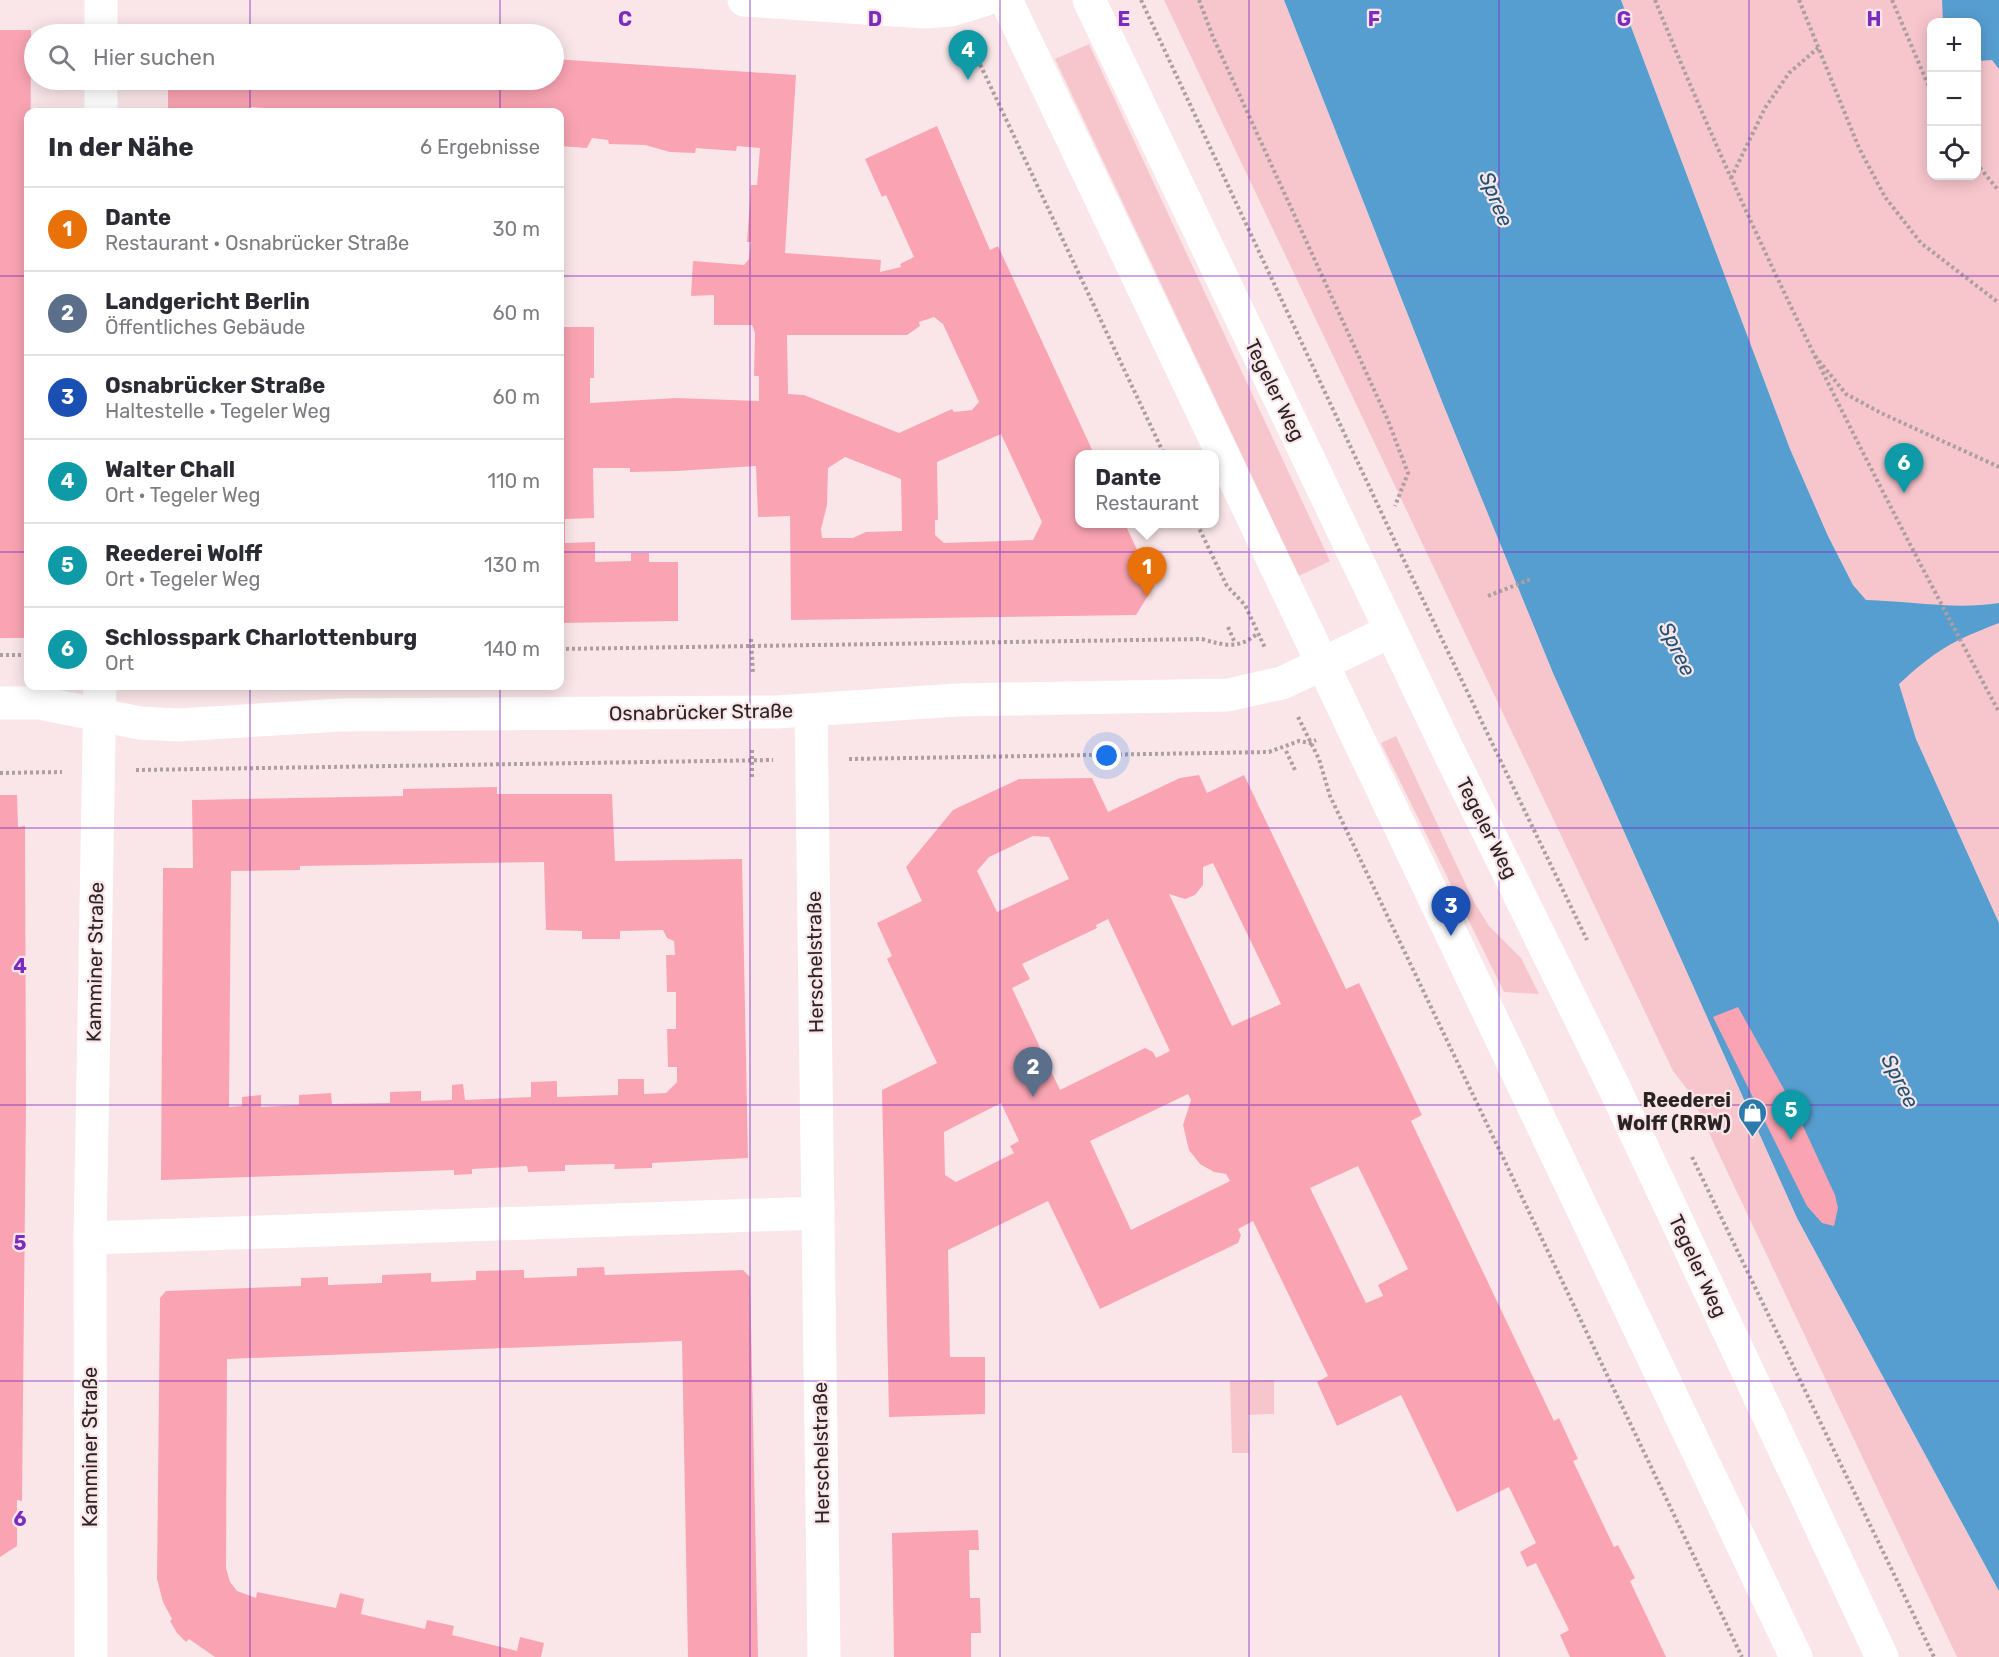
<!DOCTYPE html>
<html lang="de">
<head>
<meta charset="utf-8">
<style>
  body { margin:0; font-family:Rubik,sans-serif; background:#f2f2f3; color:#2b2b33 }
  .controls { position:absolute; right:18px; top:18px; display:grid; overflow:hidden; border-radius:12px; box-shadow:0 3px 15px #0003 }
  .controls button { width:54px; height:54px; display:grid; place-items:center; padding:0; border:0; border-bottom:2px solid #e1e1e2; background:#fff; color:#2b2b33; font:30px sans-serif }
  .you { position:absolute; left:1107px; top:756px; width:21px; height:21px; margin:-15px; border:4px solid #fff; border-radius:50%; background:#1a73e8; box-shadow:0 0 0 9px #1a73e833 }
  .badge { display:grid; place-items:center; width:39px; height:39px; border-radius:50%; background:#111827; color:#fff; font-size:20px; font-weight:700 }
  .pin { position:absolute; translate:-50% -50px; filter:drop-shadow(0 2px 3px #0008) }
  .pin::after { content:''; position:absolute; top:32px; width:21px; height:18px; background:inherit; clip-path:polygon(0 0,100% 0,50% 100%) }
  .popup { position:absolute; left:1075px; top:450px; width:144px; height:78px; box-sizing:border-box; display:grid; place-content:center; border-radius:12px; background:#fff; filter:drop-shadow(0 2px 4px #0005); font-size:20px; white-space:nowrap; color:#7c7c81 }
  .popup b { font-size:22px; color:#2b2b33 }
  .popup::after { content:''; position:absolute; left:50%; top:100%; margin-left:-12px; border:12px solid transparent; border-top-color:#fff }
  .list { margin:0; padding:0; list-style:none }
  h2 { display:flex; justify-content:space-between; align-items:center; height:78px; margin:0; padding:0 24px; font-size:26px }
  h2 small { font-size:20px; font-weight:400; color:#7c7c81 }
  .list li { display:grid; grid-template-columns:39px 1fr auto; gap:18px; align-items:center; box-sizing:border-box; height:84px; padding:0 24px; border-top:2px solid #e1e1e2 }
  .list b { display:block; font-size:22px; white-space:nowrap }
  .list p { margin:0; font-size:20px; white-space:nowrap; color:#7c7c81 }
  .list em { font-size:20px; font-style:normal; color:#7c7c81 }
  .icon { flex:none; width:33px; height:33px; fill:none; stroke:currentColor; stroke-width:2; stroke-linecap:round; stroke-linejoin:round }
  .map { position:relative; flex:none; width:1999px; height:1657px; overflow:hidden }
  .search { position:absolute; background:#fff; box-shadow:0 3px 15px #0003; left:24px; top:24px; width:540px; height:66px; display:flex; align-items:center; gap:15px; box-sizing:border-box; padding:0 21px; border-radius:33px; color:#7c7c81; font-size:22px }
  .panel { position:absolute; background:#fff; box-shadow:0 3px 15px #0003; left:24px; top:108px; width:540px; height:582px; border-radius:12px }
  .map>svg:first-child { display:block }
  .green { fill:#f7c6cd; fill-rule:evenodd }
  .water { fill:#579ed0 }
  .building { fill:#faa4b3; fill-rule:evenodd }
  .lines { fill:none; stroke-linecap:round; stroke-linejoin:round }
  .path { stroke:#ad9ea0; stroke-width:4; stroke-dasharray:3 3; stroke-linecap:butt }
  .minor { stroke:#fff; stroke-width:33 }
  .major { stroke:#fff; stroke-width:33 }
  .grid { fill:none; stroke:#7b2cbf; stroke-width:1.5; stroke-opacity:0.55 }
  .labels { text-anchor:middle; stroke-width:4.5; stroke-linejoin:round; paint-order:stroke }
  .street-label { font-size:20px; fill:#2b2425; stroke:#fae6e9 }
  .poi-label { font-size:20px; font-weight:bold; fill:#2b2425; stroke:#fae6e9; text-anchor:end }
  .water-label { font-size:21px; font-style:italic; fill:#1d5375; stroke:#fae6e9 }
  .grid-label { font-size:20px; text-anchor:middle; font-weight:bold; fill:#7b2cbf; stroke:#fae6e9; stroke-width:4.5; stroke-linejoin:round; paint-order:stroke }
</style>
</head>
<body>
<div class="map">
<svg width="1999" height="1657" viewBox="0 0 1999 1657">
  <rect width="100%" height="100%" fill="#fae6e9"/>
  <!-- green -->
  <g class="green">
    <path d="M1164 0H1284L1443 404 1553 673 1797 1218 1999 1591V1657H1957L1690 1093 1673 1071Z"/>
    <path d="M1621 0H1999V923L1916 739 1894 668 1868 603 1853 585 1828 536 1790 449ZM1932 22H1976V176H1932Z"/>
    <path d="M1089 44 1330 561 1299 576 1055 59Z"/>
    <path d="M1396 736 1474 902 1489 926 1521 958 1539 994 1504 992 1381 743Z"/>
    <path d="M1274 1380V1414L1248 1415 1249 1453H1232L1230 1381Z"/>
  </g>
  <!-- water -->
  <g class="water">
    <path d="M1284 0H1621L1790 449 1828 536 1853 585 1866 600C1909 601 1955 610 1999 603V623C1952 641 1936 650 1899 684L1916 739 1999 923V1591L1797 1218 1553 673 1443 404Z"/>
    <path d="M1942 0H1999V69L1992 60 1977 61 1976 22H1943Z"/>
  </g>
  <!-- building -->
  <g class="building">
    <path d="M0 30H31L28 638H0Z"/>
    <path d="M554 59 796 75 785 253 881 260 880 272 901 267 900 264 914 257 886 195 882 197 865 159 937 126 990 250 998 246 1094 454H1080V524H1125L1154 586 1136 615 791 620 790 516 758 517 756 466 677 471 630 472V468H593L594 518 565 519V543L595 542V562L631 561V553H649V562H678V621L560 623 562 327H594V378H590V403L676 398 759 401V376H754L755 333 752 325H714V295L691 296 693 261 744 265 749 259 751 242H747L751 185H757L760 148 737 146 736 151 696 148 695 153 670 152 645 145 609 144 608 140 592 138 587 148 560 146V112H323L251 107 247 112H168V80H554ZM934 317 943 324 979 402 972 410 954 412 952 409 899 433 804 395 788 394 787 335H907L920 326 919 322ZM1001 434 1042 522 1033 540 944 543 935 535V520H938L937 462ZM845 457 901 479 902 531 866 532 853 538H822L821 529 827 505 828 468Z"/>
    <path d="M1199 775 1207 793 1244 775 1346 989 1359 983 1422 1115 1411 1121 1554 1421 1559 1418 1578 1459 1573 1461 1614 1547 1618 1545 1635 1578 1630 1581 1666 1657H1570L1560 1635 1569 1630 1536 1563 1527 1567 1520 1552 1536 1543 1509 1487 1457 1512 1401 1395 1337 1426 1317 1382 1328 1376 1253 1221 1238 1229 1241 1235 1238 1243 1100 1309 1048 1201 948 1250 950 1357H985V1414L889 1417 882 1090 937 1063 887 959 892 956 877 923 922 901 906 867 953 810 1019 779 1092 778 1108 812 1180 778ZM1033 836 1049 837 1069 879 997 912 977 871 989 857ZM1213 863 1281 1004 1232 1026 1169 894 1185 899 1195 895 1203 885V867ZM1108 919 1170 1051 1156 1058 1153 1052 1145 1048 1060 1090 1012 988 1030 979 1022 964 1097 928 1096 925ZM1188 1094 1191 1100 1183 1125 1189 1150 1200 1164 1214 1172 1226 1174 1230 1181 1131 1230 1090 1141ZM1001 1103 1019 1141 1010 1146 1014 1153 956 1182 945 1175 944 1132ZM1358 1166 1408 1269 1378 1285 1383 1296 1366 1303 1310 1188Z"/>
    <path d="M497 787V794H612L615 861 742 859 748 1158 652 1163V1168L614 1169 615 1164 565 1165V1171L528 1172 527 1166 472 1169V1174L454 1175V1170L161 1180 163 868H193L192 800 403 796V789ZM544 862 546 930 582 931V939H620V931L663 930 667 938 674 941 675 955H666L667 992H676V1029H667L668 1067H677V1082L666 1093 644 1094V1079H618V1095L557 1097V1081L531 1082V1097L465 1100 463 1084 452 1085V1100L421 1101V1091L390 1092V1103L332 1104 331 1093 299 1095V1105L261 1107V1095L242 1097V1106L229 1107 231 871 300 870V866Z"/>
    <path d="M0 795H17L18 827 25 826 26 1105 22 1501 17 1500V1546L0 1557Z"/>
    <path d="M1738 1007 1796 1111 1835 1195 1838 1208 1834 1226 1822 1223 1807 1206 1713 1017Z"/>
    <path d="M604 1267 605 1275 743 1270 750 1277 758 1657H688L682 1341 227 1359 226 1568 230 1582 237 1591 256 1598 257 1592 336 1608 340 1593 364 1599 361 1614 425 1629 427 1620 454 1626 452 1635 517 1651 520 1637 544 1643 541 1657H215L189 1639 186 1642 177 1633 170 1621 172 1619 163 1602 157 1579 160 1298 166 1291 301 1286V1278L328 1277V1285L382 1283V1275L431 1273V1282L476 1280V1271L524 1270V1278L577 1276V1268Z"/>
    <path d="M978 1530 979 1550H969L970 1598H980L981 1633H971V1657H894L892 1533Z"/>
  </g>
  <g class="lines">
    <!-- path -->
    <g class="path">
      <path d="M1141 0 1398 548 1587 940"/>
      <path d="M1199 0 1213 37 1387 418 1408 473 1395 506"/>
      <path d="M1655 0C1754 245 1874 480 1999 712"/>
      <path d="M1799 0 1859 148 1885 197 1921 243 1999 303"/>
      <path d="M1892 0 1932 94"/>
      <path d="M970 43 1164 454"/>
      <path d="M1976 163 1999 191"/>
      <path d="M1731 178 1765 108 1789 73 1818 48"/>
      <path d="M1815 356 1846 394 1881 413 1999 467"/>
      <path d="M1197 524 1227 586 1245 605 1265 648"/>
      <path d="M1488 596 1531 579"/>
      <path d="M1228 627 1235 643"/>
      <path d="M751 639 753 674"/>
      <path d="M560 649 1202 639C1225 646 1240 649 1258 633"/>
      <path d="M0 655H28"/>
      <path d="M1298 717 1319 759 1330 796 1742 1657"/>
      <path d="M1286 751 1295 770"/>
      <path d="M849 759 1269 752 1299 741 1310 743 1316 740"/>
      <path d="M136 770 773 760"/>
      <path d="M0 773 62 772"/>
      <path d="M752 777V750"/>
      <path d="M1692 1157 1934 1657"/>
    </g>
    <!-- minor -->
    <g class="minor">
      <path d="M744 0 925 12 951 10 984 0"/>
      <path d="M101 34V0"/>
      <path d="M101 112V80"/>
      <path d="M0 703H40L140 723 178 725 340 715 777 712 957 700 1228 695 1282 683 1391 631"/>
      <path d="M811 710 824 1657"/>
      <path d="M90 1238 818 1213"/>
      <path d="M91 1657 90 1238 100 686"/>
    </g>
    <!-- major -->
    <g class="major">
      <path d="M1006 0 1796 1657"/>
      <path d="M1089 0 1446 746 1613 1085 1882 1657"/>
    </g>
  </g>
  <!-- grid -->
  <path class="grid" d="M250 0V34M500 0V34M750 0V1657M1000 0V1657M1249 0V1657M1499 0V1657M1749 0V1657M250 80V112M500 80V112M0 276H28M560 276H1999M0 552H28M560 552H1999M250 686V1657M500 686V1657M0 828H1999M0 1105H1999M0 1381H1999"/>
  <!-- icons -->
  <defs>
    <symbol id="shop-pin" viewBox="-11 -11 22 30"><path d="M0 17L-7.5 6A9.5 9.5 0 1 1 7.5 6Z" fill="#2b7aac" stroke="#fae6e9"/><path d="M-5-2.5h2.3a2.7 3.5 0 0 1 5.4 0H5L5.5 6h-11ZM-1.5-2.5h3a1.5 2.3 0 0 0-3 0Z" fill="#fff"/></symbol>
  </defs>
  <g fill-rule="evenodd">
    <use href="#shop-pin" x="1736" y="1096" width="33" height="45"/>
  </g>
  <g class="labels">
    <!-- street labels -->
    <g class="street-label">
      <text transform="translate(1275 390) rotate(64)" y="7">Tegeler Weg</text>
      <text transform="translate(701 712) rotate(-1)" y="7">Osnabrücker Straße</text>
      <text transform="translate(1487 828) rotate(63)" y="7">Tegeler Weg</text>
      <text transform="translate(95 962) rotate(-89)" y="7">Kamminer Straße</text>
      <text transform="translate(815 962) rotate(-91)" y="7">Herschelstraße</text>
      <text transform="translate(1698 1266) rotate(65)" y="7">Tegeler Weg</text>
      <text transform="translate(90 1447) rotate(-90)" y="7">Kamminer Straße</text>
      <text transform="translate(821 1453) rotate(-91)" y="7">Herschelstraße</text>
    </g>
    <!-- poi labels -->
    <g class="poi-label">
      <text x="1731" y="1107">Reederei<tspan x="1731" dy="23">Wolff (RRW)</tspan></text>
    </g>
    <!-- water labels -->
    <g class="water-label">
      <text transform="translate(1496 199) rotate(68)" y="7">Spree</text>
      <text transform="translate(1677 649) rotate(64)" y="7">Spree</text>
      <text transform="translate(1900 1081) rotate(63)" y="7">Spree</text>
    </g>
  </g>
  <g class="grid-label">
    <text x="625" y="26">C</text>
    <text x="875" y="26">D</text>
    <text x="1124" y="26">E</text>
    <text x="1374" y="26">F</text>
    <text x="1624" y="26">G</text>
    <text x="1874" y="26">H</text>
    <text x="20" y="973">4</text>
    <text x="20" y="1250">5</text>
    <text x="20" y="1526">6</text>
  </g>
</svg>
<div class="controls">
<button>+</button>
<button>−</button>
<button><svg class="icon" aria-label="locate" viewBox="0 0 24 24"><circle cx="12" cy="12" r="6"/><path d="M12 2v4M12 18v4M2 12h4M18 12h4"/></svg></button>
</div>
<div class="you"></div>
<div class="pin badge" style="left:1147px;top:597px;background:#e8710a">1</div>
<div class="popup"><b>Dante</b>Restaurant</div>
<div class="pin badge" style="left:1033px;top:1097px;background:#5c6f8a">2</div>
<div class="pin badge" style="left:1451px;top:936px;background:#1a4fb4">3</div>
<div class="pin badge" style="left:968px;top:80px;background:#0f9aa8">4</div>
<div class="pin badge" style="left:1791px;top:1140px;background:#0f9aa8">5</div>
<div class="pin badge" style="left:1904px;top:493px;background:#0f9aa8">6</div>
<div class="search"><svg class="icon" aria-label="search" viewBox="0 0 24 24"><circle cx="10" cy="10" r="6"/><path d="M15 15l6 6"/></svg>Hier suchen</div>
<section class="panel">
<h2>In der Nähe<small>6 Ergebnisse</small></h2>
<ul class="list">
<li><span class="badge" style="background:#e8710a">1</span><div><b>Dante</b><p>Restaurant · Osnabrücker Straße</p></div><em>30 m</em></li>
<li><span class="badge" style="background:#5c6f8a">2</span><div><b>Landgericht Berlin</b><p>Öffentliches Gebäude</p></div><em>60 m</em></li>
<li><span class="badge" style="background:#1a4fb4">3</span><div><b>Osnabrücker Straße</b><p>Haltestelle · Tegeler Weg</p></div><em>60 m</em></li>
<li><span class="badge" style="background:#0f9aa8">4</span><div><b>Walter Chall</b><p>Ort · Tegeler Weg</p></div><em>110 m</em></li>
<li><span class="badge" style="background:#0f9aa8">5</span><div><b>Reederei Wolff</b><p>Ort · Tegeler Weg</p></div><em>130 m</em></li>
<li><span class="badge" style="background:#0f9aa8">6</span><div><b>Schlosspark Charlottenburg</b><p>Ort</p></div><em>140 m</em></li>
</ul>
</section>
</div>
</body>
</html>
